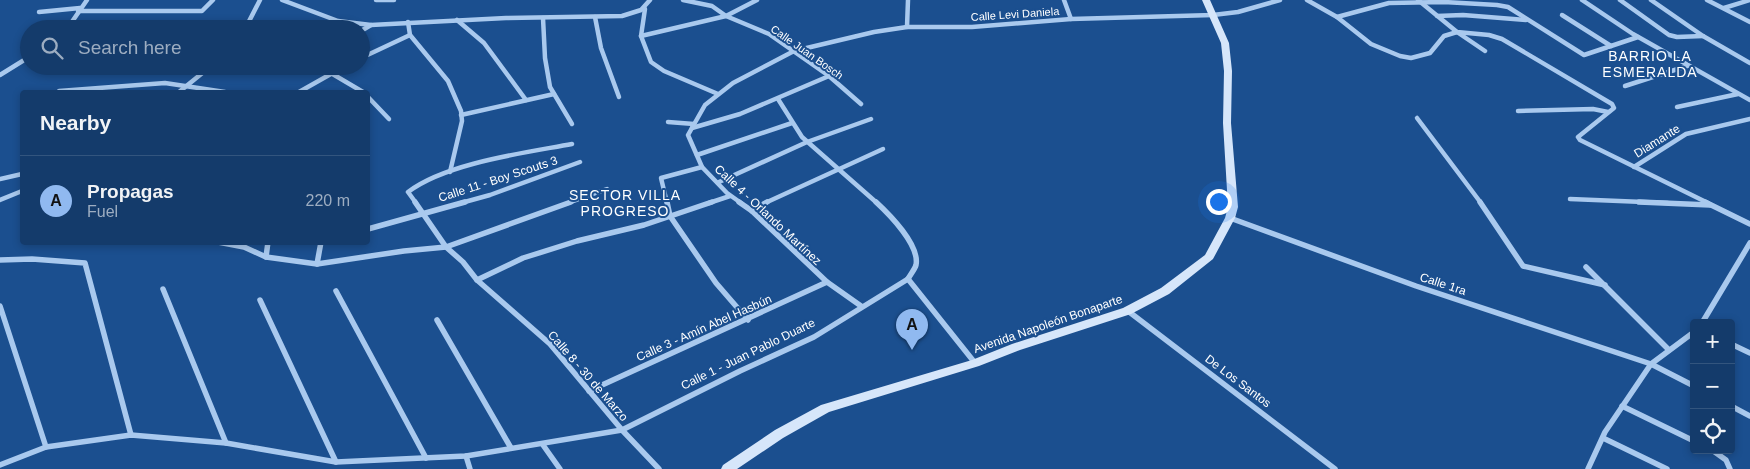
<!DOCTYPE html>
<html lang="en">
<head>
<meta charset="utf-8">
<style>
  body { margin:0; font-family:Helvetica,sans-serif; background:#214673; color:#f1f3f6 }
  .controls { position:absolute; right:15px; bottom:15px; display:grid; overflow:hidden; border-radius:5px; box-shadow:0 2px 8px #0003 }
  .controls button { width:45px; height:45px; display:grid; place-items:center; padding:0; border:0; border-bottom:1px solid #33557e; background:#143b6b; color:#f1f3f6; font:25px sans-serif }
  .you { position:absolute; left:1218px; top:201px; width:18px; height:18px; margin:-12px; border:4px solid #fff; border-radius:50%; background:#1a73e8; box-shadow:0 0 0 8px #1a73e833 }
  .badge { display:grid; place-items:center; width:32px; height:32px; border-radius:50%; background:#90b9f0; color:#111; font-size:16px; font-weight:700 }
  .pin { position:absolute; translate:-50% -41px; filter:drop-shadow(0 1px 2px #0008) }
  .pin::after { content:''; position:absolute; top:26px; width:18px; height:15px; background:inherit; clip-path:polygon(0 0,100% 0,50% 100%) }
  .list { margin:0; padding:0; list-style:none }
  h2 { display:flex; justify-content:space-between; align-items:center; height:65px; margin:0; padding:0 20px; font-size:21px }
  h2 small { font-size:16px; font-weight:400; color:#9dadc1 }
  .list li { display:grid; grid-template-columns:32px 1fr auto; gap:15px; align-items:center; box-sizing:border-box; height:90px; padding:0 20px; border-top:1px solid #33557e }
  .list b { display:block; font-size:19px; white-space:nowrap }
  .list p { margin:0; font-size:16px; white-space:nowrap; color:#9dadc1 }
  .list em { font-size:16px; font-style:normal; color:#9dadc1 }
  .icon { flex:none; width:28px; height:28px; fill:none; stroke:currentColor; stroke-width:2; stroke-linecap:round; stroke-linejoin:round }
  .map { position:relative; flex:none; width:1750px; height:469px; overflow:hidden }
  .search { position:absolute; background:#143b6b; box-shadow:0 2px 8px #0003; left:20px; top:20px; width:350px; height:55px; display:flex; align-items:center; gap:12px; box-sizing:border-box; padding:0 18px; border-radius:28px; color:#9dadc1; font-size:19px }
  .panel { position:absolute; background:#143b6b; box-shadow:0 2px 8px #0003; left:20px; top:90px; width:350px; height:155px; border-radius:5px }
  .map>svg:first-child { display:block }
  .lines { fill:none; stroke-linecap:round; stroke-linejoin:round }
  .minor-far1 { stroke:#a9c9ee; stroke-width:4.5 }
  .minor { stroke:#a9c9ee; stroke-width:5.5 }
  .secondary { fill:#d6e6fa; fill-rule:evenodd }
  .labels { text-anchor:middle; stroke-width:4; stroke-linejoin:round; paint-order:stroke }
  .far-street-label { font-size:11px; fill:#fff; stroke:#1b4f8f }
  .street-label { font-size:12px; fill:#fff; stroke:#1b4f8f }
  .neighbourhood-label { font-size:14px; letter-spacing:1px; fill:#fff; stroke:#1b4f8f }
</style>
</head>
<body>
<div class="map">
<svg width="1750" height="469" viewBox="0 0 1750 469">
  <rect width="100%" height="100%" fill="#1b4f8f"/>
  <g class="lines">
    <!-- minor-far1 -->
    <g class="minor-far1">
      <path d="M282 0 338 21 371 25 506 18 622 16 641 10 650 0"/>
      <path d="M376 0H394"/>
      <path d="M683 0 712 6 726 16 769 34 829 76 861 104"/>
      <path d="M1064 0 1071 19"/>
      <path d="M1307 0 1337 17 1371 44 1400 56 1411 58 1430 53 1444 36 1457 32 1485 51"/>
      <path d="M1418 0 1457 32 1489 35 1502 39 1612 104 1614 108 1578 137 1580 140 1708 203"/>
      <path d="M1582 0 1633 34 1750 100"/>
      <path d="M1620 0 1669 35 1677 37 1703 36"/>
      <path d="M1651 0 1703 36 1750 63"/>
      <path d="M1707 0 1750 22"/>
      <path d="M1724 8 1750 0"/>
      <path d="M645 9 641 36 651 62 664 71 718 94"/>
      <path d="M78 11H202L213 0"/>
      <path d="M39 12 80 8"/>
      <path d="M1562 15 1611 46"/>
      <path d="M1437 16 1463 15 1526 20"/>
      <path d="M595 17 601 48 619 97"/>
      <path d="M1337 17 1389 3 1444 2 1497 5 1508 7 1584 55 1638 37"/>
      <path d="M543 18 545 58 550 87 572 124"/>
      <path d="M457 20 484 43 526 100"/>
      <path d="M408 22 410 35 448 81 461 111 462 121 450 172"/>
      <path d="M907 27 908 0"/>
      <path d="M67 29 87 0"/>
      <path d="M226 29H256"/>
      <path d="M245 29 260 0"/>
      <path d="M361 31 371 25"/>
      <path d="M641 36 726 16 757 0"/>
      <path d="M361 58 410 35"/>
      <path d="M319 66 363 92"/>
      <path d="M0 75 29 57"/>
      <path d="M1625 86 1687 66"/>
      <path d="M59 91 165 83 225 92"/>
      <path d="M179 92 211 66"/>
      <path d="M299 92 345 66"/>
      <path d="M368 97 389 119"/>
      <path d="M778 99 802 137 877 203"/>
      <path d="M1677 107 1738 94"/>
      <path d="M1518 111 1593 109 1608 112"/>
      <path d="M461 115 554 94"/>
      <path d="M1417 118 1481 203"/>
      <path d="M668 122 694 124"/>
      <path d="M692 128 740 114 829 76"/>
      <path d="M697 155 792 123"/>
      <path d="M1634 167 1686 134 1750 119"/>
      <path d="M0 179 22 174"/>
      <path d="M719 182 807 142 871 119"/>
      <path d="M1570 199 1668 203"/>
      <path d="M0 200 22 191"/>
      <path d="M416 203 408 192C446 163 524 153 572 144"/>
      <path d="M461 203 490 195 580 162"/>
      <path d="M568 203 607 189"/>
      <path d="M667 203 661 178 702 167"/>
      <path d="M709 203 730 196"/>
      <path d="M741 203 727 193 702 167 688 135 705 105 733 83 794 51 874 32 907 27H972L1071 19 1213 15 1238 12 1280 0"/>
      <path d="M765 203 883 149"/>
    </g>
    <!-- minor -->
    <g class="minor">
      <path d="M415 202 446 247 463 262 477 280 550 344 622 430 659 469"/>
      <path d="M667 202 670 216 716 283 748 320"/>
      <path d="M739 202 752 211 827 282 861 306"/>
      <path d="M876 202C889 214 920 245 916 265 915 269 910 275 908 279"/>
      <path d="M1480 202 1523 266 1605 285"/>
      <path d="M1639 202 1710 205"/>
      <path d="M1705 202 1750 224"/>
      <path d="M752 211 767 202"/>
      <path d="M1230 218 1416 286 1651 364 1694 386"/>
      <path d="M368 229 465 202"/>
      <path d="M218 242 244 247 266 257 317 264 404 251 446 247 571 202"/>
      <path d="M266 257 268 242"/>
      <path d="M0 260 32 259 85 263 131 435"/>
      <path d="M317 264 321 242"/>
      <path d="M1586 267 1669 350"/>
      <path d="M908 279 975 363"/>
      <path d="M477 280 523 258 577 241 644 225 712 202"/>
      <path d="M163 289 226 443"/>
      <path d="M336 291 426 458"/>
      <path d="M260 300 336 462"/>
      <path d="M0 306 46 447"/>
      <path d="M1128 311 1335 469"/>
      <path d="M437 320 511 448"/>
      <path d="M1702 323 1750 243"/>
      <path d="M1731 344 1750 353"/>
      <path d="M589 391 827 282"/>
      <path d="M1622 406 1694 441"/>
      <path d="M1731 406 1750 416"/>
      <path d="M1603 438 1667 469"/>
      <path d="M543 445 560 469"/>
      <path d="M1712 450 1726 460 1730 469"/>
      <path d="M466 456 470 469"/>
      <path d="M0 465 46 447 131 435 226 443 336 462 466 456 622 430 740 371 814 337 908 279"/>
      <path d="M1588 469 1605 432 1651 364 1694 332"/>
    </g>
    <!-- secondary -->
    <path class="secondary" d="M1202 0H1210L1229 43 1232 71 1231 123 1238 207 1235 218 1213 259 1169 294 1131 314 1020 350 979 366 829 412 783 438 737 469H721L723 465 775 430 821 405 972 360 1012 344 1123 308 1161 288 1205 255 1225 218 1228 207 1223 123 1224 71 1221 43Z"/>
  </g>
  <g class="labels">
    <!-- far-street labels -->
    <g class="far-street-label">
      <text transform="translate(1015 14) rotate(-4)" y="4">Calle Levi Daniela</text>
      <text transform="translate(807 52) rotate(35)" y="4">Calle Juan Bosch</text>
    </g>
    <!-- street labels -->
    <g class="street-label">
      <text transform="translate(1657 141) rotate(-32)" y="4">Diamante</text>
      <text transform="translate(498 179) rotate(-18)" y="4">Calle 11 - Boy Scouts 3</text>
      <text transform="translate(768 215) rotate(43)" y="4">Calle 4 - Orlando Martínez</text>
      <text transform="translate(1443 284) rotate(18)" y="4">Calle 1ra</text>
      <text transform="translate(1048 324) rotate(-19)" y="4">Avenida Napoleón Bonaparte</text>
      <text transform="translate(704 328) rotate(-24)" y="4">Calle 3 - Amín Abel Hasbún</text>
      <text transform="translate(748 354) rotate(-26)" y="4">Calle 1 - Juan Pablo Duarte</text>
      <text transform="translate(588 376) rotate(49)" y="4">Calle 8 - 30 de Marzo</text>
      <text transform="translate(1238 381) rotate(37)" y="4">De Los Santos</text>
    </g>
    <!-- neighbourhood labels -->
    <g class="neighbourhood-label">
      <text x="1650" y="61">BARRIO LA<tspan x="1650" dy="16">ESMERALDA</tspan></text>
      <text x="625" y="200">SECTOR VILLA<tspan x="625" dy="16">PROGRESO</tspan></text>
    </g>
  </g>
</svg>
<div class="controls">
<button>+</button>
<button>−</button>
<button><svg class="icon" aria-label="locate" viewBox="0 0 24 24"><circle cx="12" cy="12" r="6"/><path d="M12 2v4M12 18v4M2 12h4M18 12h4"/></svg></button>
</div>
<div class="you"></div>
<div class="pin badge" style="left:912px;top:350px">A</div>
<div class="search"><svg class="icon" aria-label="search" viewBox="0 0 24 24"><circle cx="10" cy="10" r="6"/><path d="M15 15l6 6"/></svg>Search here</div>
<section class="panel">
<h2>Nearby<small></small></h2>
<ul class="list">
<li><span class="badge">A</span><div><b>Propagas</b><p>Fuel</p></div><em>220 m</em></li>
</ul>
</section>
</div>
</body>
</html>
